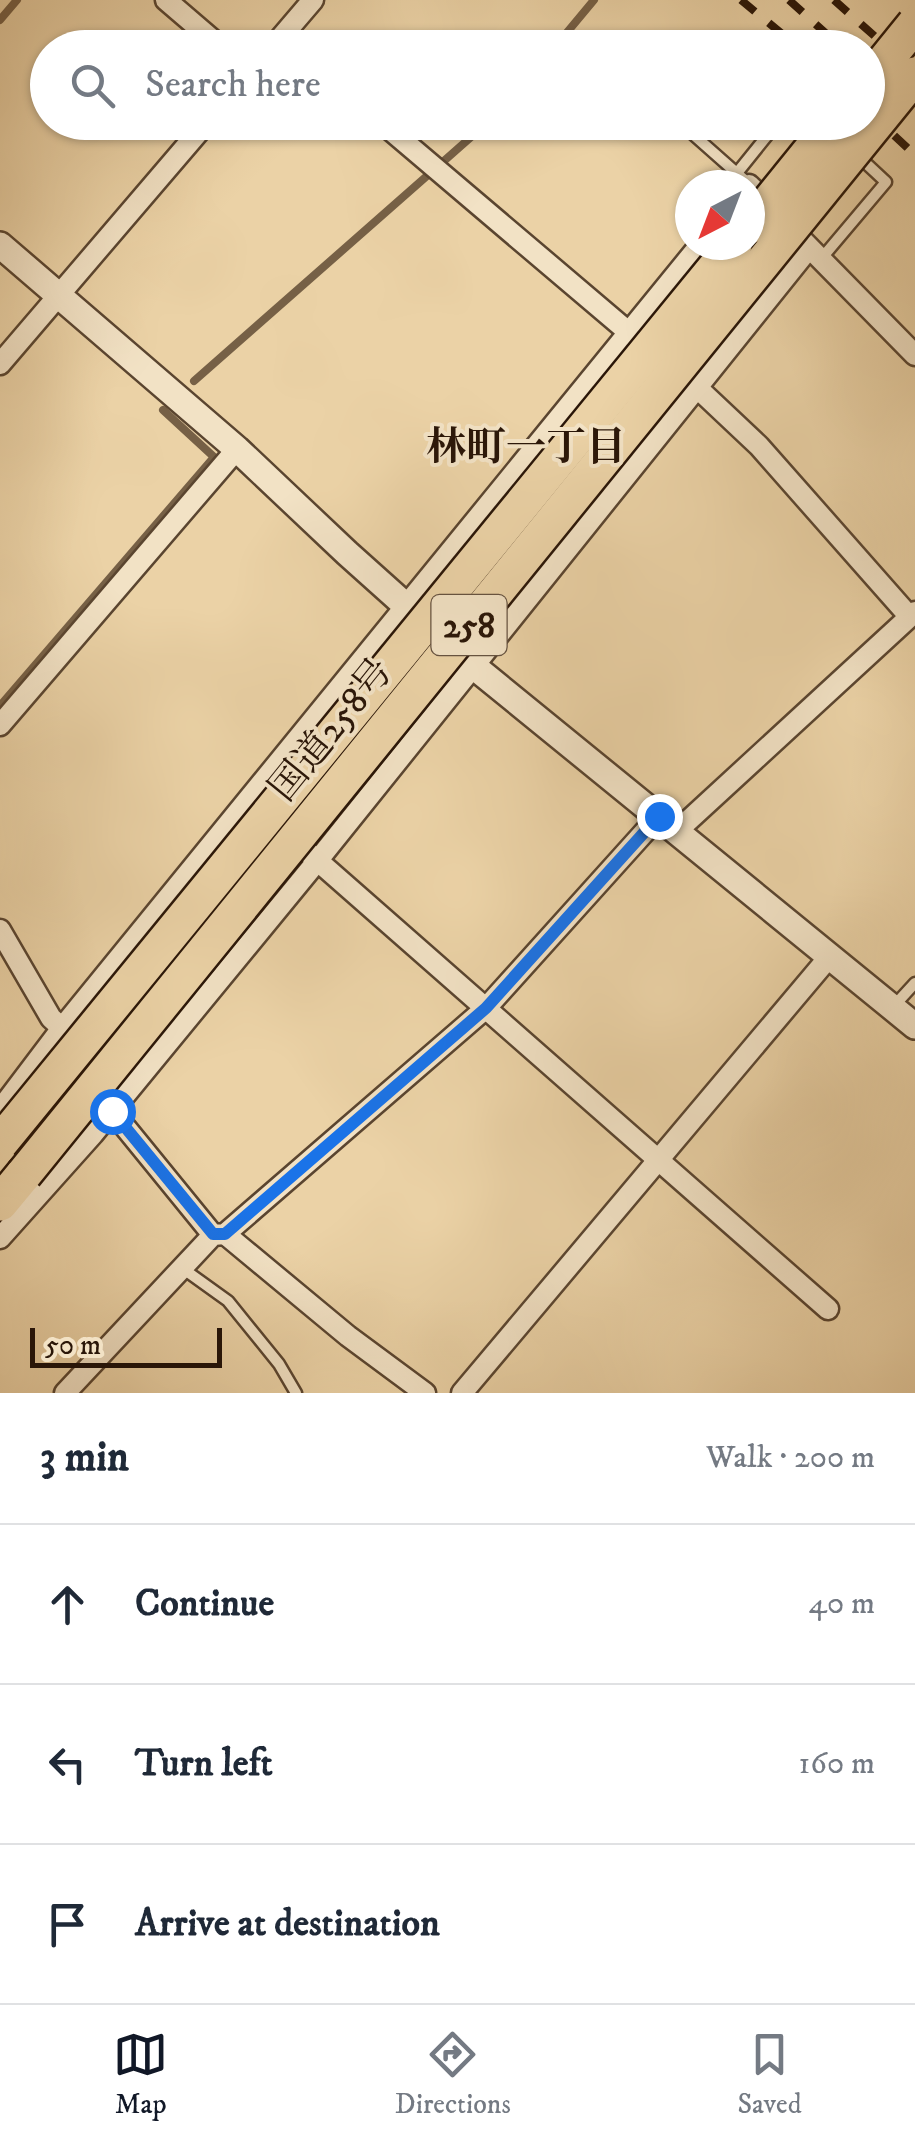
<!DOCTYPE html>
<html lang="en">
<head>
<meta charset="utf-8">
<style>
  body { margin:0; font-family:"IM FELL DW Pica","Noto Serif JP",serif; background:#f2f2f3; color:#1f2937 }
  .compass { position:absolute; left:675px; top:170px; width:90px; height:90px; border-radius:50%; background:#fff; box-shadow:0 2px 8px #0004; rotate:222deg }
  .scale { position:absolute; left:30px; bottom:25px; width:192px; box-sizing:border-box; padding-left:10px; border:5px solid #2a1608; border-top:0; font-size:28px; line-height:35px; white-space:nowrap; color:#2a1608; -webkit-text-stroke:8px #f2e2c5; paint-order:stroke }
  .stop { position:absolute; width:30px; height:30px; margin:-22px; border:8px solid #1a73e8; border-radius:50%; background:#fff }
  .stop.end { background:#1a73e8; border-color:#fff; box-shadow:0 2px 10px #0008 }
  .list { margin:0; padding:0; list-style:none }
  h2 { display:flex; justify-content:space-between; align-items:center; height:130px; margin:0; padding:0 40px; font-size:42px }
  h2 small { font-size:32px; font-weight:400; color:#747a83 }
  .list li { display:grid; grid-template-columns:65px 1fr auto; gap:30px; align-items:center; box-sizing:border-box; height:160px; padding:0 40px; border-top:2px solid #e0e1e3 }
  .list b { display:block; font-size:38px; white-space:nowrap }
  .list em { font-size:32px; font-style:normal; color:#747a83 }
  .icon { flex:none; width:55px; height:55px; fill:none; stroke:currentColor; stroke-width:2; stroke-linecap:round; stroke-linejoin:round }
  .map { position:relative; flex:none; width:915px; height:1393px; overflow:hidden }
  .search { position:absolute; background:#fff; box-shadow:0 2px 8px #0004; left:30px; right:30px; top:30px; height:110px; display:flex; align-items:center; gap:25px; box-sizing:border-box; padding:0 35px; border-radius:55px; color:#747a83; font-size:38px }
  .sheet { height:610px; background:#fff }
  nav { display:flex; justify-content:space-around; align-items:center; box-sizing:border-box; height:140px; border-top:2px solid #e0e1e3; background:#fff; font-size:28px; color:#747a83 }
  nav a { display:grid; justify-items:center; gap:5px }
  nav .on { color:#111827 }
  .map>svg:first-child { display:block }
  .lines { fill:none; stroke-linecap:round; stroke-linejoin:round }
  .stream { stroke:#766046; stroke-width:8 }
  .service-casing { stroke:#5a4530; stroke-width:15 }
  .minor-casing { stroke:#5a4530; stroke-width:25 }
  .tertiary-casing { stroke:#5a4530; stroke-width:30 }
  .trunk-casing { stroke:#2a1608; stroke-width:40 }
  .service { stroke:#f2e2c5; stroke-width:10 }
  .minor { stroke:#f2e2c5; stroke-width:20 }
  .tertiary { stroke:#f2e2c5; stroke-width:25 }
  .trunk { stroke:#ebd2a6; stroke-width:35 }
  .rail { stroke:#2a1608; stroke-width:8; stroke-dasharray:18 18; stroke-linecap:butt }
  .trunk-bridge-casing { stroke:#2a1608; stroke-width:40; stroke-linecap:butt }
  .trunk-bridge { stroke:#ebd2a6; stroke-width:35 }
  .route { stroke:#1a73e8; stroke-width:12 }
  .labels { text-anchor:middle; stroke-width:8; stroke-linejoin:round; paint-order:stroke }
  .shield { fill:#f2e2c5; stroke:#665341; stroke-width:2.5 }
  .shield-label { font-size:35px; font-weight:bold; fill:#2a1608 }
  .street-label { font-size:38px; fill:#2a1608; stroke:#f2e2c5 }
  .neighbourhood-label { font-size:40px; font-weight:bold; fill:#2a1608; stroke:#f2e2c5 }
</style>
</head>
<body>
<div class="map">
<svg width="915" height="1393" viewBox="0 0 915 1393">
  <rect width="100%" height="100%" fill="#ebd2a6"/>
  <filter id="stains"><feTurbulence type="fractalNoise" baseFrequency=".002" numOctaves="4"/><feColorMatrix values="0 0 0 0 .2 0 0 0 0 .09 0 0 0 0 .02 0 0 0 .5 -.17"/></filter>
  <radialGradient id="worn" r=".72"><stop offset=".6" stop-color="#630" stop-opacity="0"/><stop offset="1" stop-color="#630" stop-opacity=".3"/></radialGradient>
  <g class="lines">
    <!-- stream -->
    <g class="stream">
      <path d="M0 20 17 0"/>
      <path d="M554 48 594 0"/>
      <path d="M445 160 488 122"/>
      <path d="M194 381 428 175"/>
      <path d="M0 706 214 457 163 410"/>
    </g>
    <defs>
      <g id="service">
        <path d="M726 48 727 46"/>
        <path d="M679 122 749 184"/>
        <path d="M737 173 778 122"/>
        <path d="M821 259 886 182 856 154"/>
        <path d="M893 1007 915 983"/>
        <path d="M182 1268 228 1301 279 1364 296 1393"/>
      </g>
      <g id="minor">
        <path d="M166 0 222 48"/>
        <path d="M272 48 313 0"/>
        <path d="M381 122 639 341"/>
        <path d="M749 185 774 210"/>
        <path d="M801 239 915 355"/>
        <path d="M0 364 207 122"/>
        <path d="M689 380 759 446 909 616"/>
        <path d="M0 725 237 449"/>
        <path d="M677 831 915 612"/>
        <path d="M310 854 828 1309"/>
        <path d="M0 930 51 1018 62 1028"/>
        <path d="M0 1110 62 1028 700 245"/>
        <path d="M112 1111 213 1235"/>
        <path d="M225 1234 348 1336 425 1393"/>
        <path d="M0 1238 93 1134 318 860 809 248"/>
        <path d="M65 1393 213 1235 225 1234 486 1008 659 816"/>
        <path d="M462 1393 830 956"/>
      </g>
      <path id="tertiary" d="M0 245 237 449 347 553 472 665 915 1026"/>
      <path id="trunk" d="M0 1203 24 1174"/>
    </defs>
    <!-- service casing -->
    <use href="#service" class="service-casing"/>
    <!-- minor casing -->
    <use href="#minor" class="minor-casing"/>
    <!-- tertiary casing -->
    <use href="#tertiary" class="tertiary-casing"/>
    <!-- trunk casing -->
    <use href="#trunk" class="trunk-casing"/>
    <!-- service -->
    <use href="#service" class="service"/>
    <!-- minor -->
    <use href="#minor" class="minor"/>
    <!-- tertiary -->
    <use href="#tertiary" class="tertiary"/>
    <!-- trunk -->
    <use href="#trunk" class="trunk"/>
    <!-- rail -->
    <g class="rail">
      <path d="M741 0 799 48"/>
      <path d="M789 0 842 48"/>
      <path d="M834 0 915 72"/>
      <path d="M868 70 915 113"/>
      <path d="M868 111 915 155"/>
    </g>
    <defs>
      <g id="trunk-bridge">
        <path d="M868 82 915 24"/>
        <path d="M750 226 834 122"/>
        <path d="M0 1143 734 245"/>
        <path d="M24 1174 915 75"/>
      </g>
    </defs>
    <!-- trunk-bridge casing -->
    <use href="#trunk-bridge" class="trunk-bridge-casing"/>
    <!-- trunk-bridge -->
    <use href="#trunk-bridge" class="trunk-bridge"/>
  </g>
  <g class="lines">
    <!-- route -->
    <path class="route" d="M112 1111 213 1234H225L486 1008 659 816"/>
  </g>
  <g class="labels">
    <!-- shield labels -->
    <rect class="shield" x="431.5" y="595" width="75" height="60" rx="8"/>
    <g class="shield-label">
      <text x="469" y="637">258</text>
    </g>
    <!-- street labels -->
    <g class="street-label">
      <text transform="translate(330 729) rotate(-51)" y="13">国道258号</text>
    </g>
    <!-- neighbourhood labels -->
    <g class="neighbourhood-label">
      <text x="526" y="460">林町一丁目</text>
    </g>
  </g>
  <rect width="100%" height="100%" filter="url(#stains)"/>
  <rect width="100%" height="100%" fill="url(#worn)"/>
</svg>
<svg class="compass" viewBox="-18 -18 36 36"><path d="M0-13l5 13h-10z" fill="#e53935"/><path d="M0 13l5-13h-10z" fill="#747a83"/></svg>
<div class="scale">50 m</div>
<div class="stop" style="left:112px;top:1111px"></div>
<div class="stop end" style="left:659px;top:816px"></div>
<div class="search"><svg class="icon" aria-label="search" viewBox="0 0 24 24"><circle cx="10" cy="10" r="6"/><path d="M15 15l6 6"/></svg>Search here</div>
</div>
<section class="sheet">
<h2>3 min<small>Walk · 200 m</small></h2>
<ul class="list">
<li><svg class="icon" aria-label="ahead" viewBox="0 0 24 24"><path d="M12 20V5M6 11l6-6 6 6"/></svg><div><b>Continue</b></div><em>40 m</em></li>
<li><svg class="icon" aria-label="left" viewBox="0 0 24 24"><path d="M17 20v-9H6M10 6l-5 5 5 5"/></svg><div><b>Turn left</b></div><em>160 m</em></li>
<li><svg class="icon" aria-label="arrive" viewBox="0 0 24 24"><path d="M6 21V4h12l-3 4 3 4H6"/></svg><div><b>Arrive at destination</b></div></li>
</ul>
</section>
<nav>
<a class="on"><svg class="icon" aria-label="map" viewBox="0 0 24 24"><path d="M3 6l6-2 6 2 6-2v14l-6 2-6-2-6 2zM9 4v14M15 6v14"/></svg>Map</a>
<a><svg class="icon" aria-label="directions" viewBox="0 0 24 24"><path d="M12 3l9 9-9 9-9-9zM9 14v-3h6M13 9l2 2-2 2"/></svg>Directions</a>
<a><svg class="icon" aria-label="saved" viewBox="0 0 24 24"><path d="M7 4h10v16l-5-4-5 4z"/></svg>Saved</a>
</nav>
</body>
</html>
